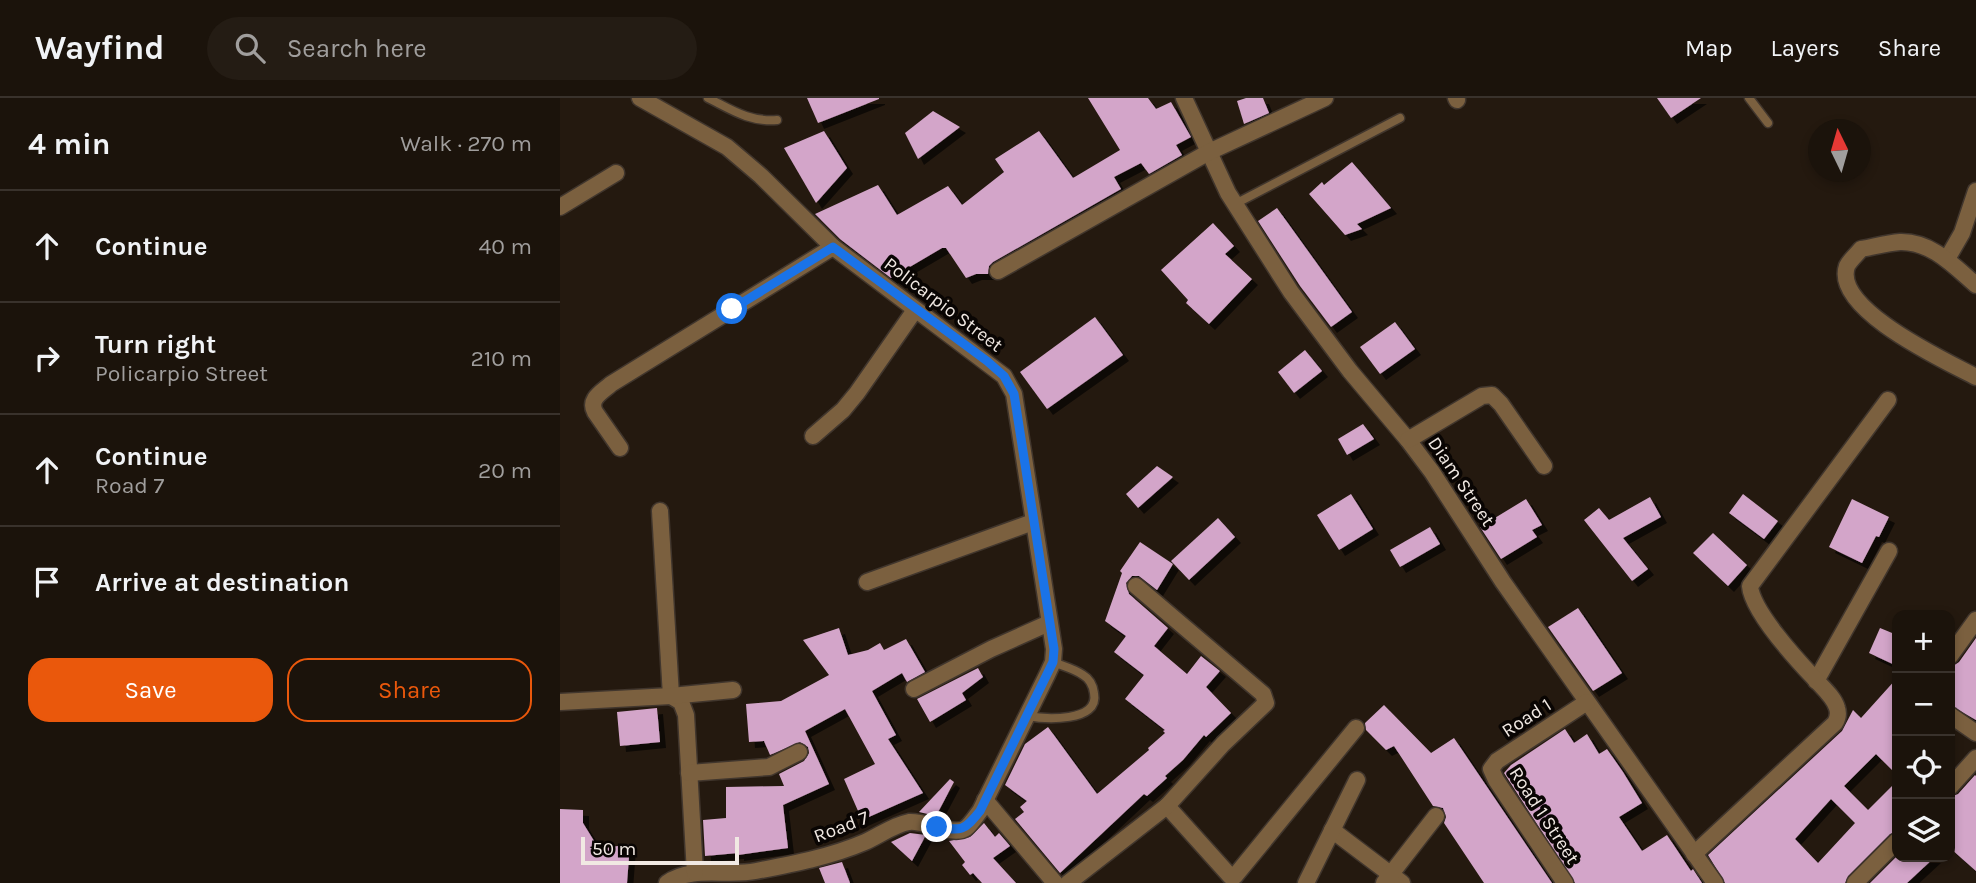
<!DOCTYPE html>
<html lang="en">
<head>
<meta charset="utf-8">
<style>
  body { margin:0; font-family:Karla,sans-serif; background:#241c14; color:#f1f3f6 }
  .controls { position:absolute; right:21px; bottom:21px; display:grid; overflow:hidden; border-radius:14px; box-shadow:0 4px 10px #0003 }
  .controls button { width:63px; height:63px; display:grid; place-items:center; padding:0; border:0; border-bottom:2px solid #39322c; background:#1b130b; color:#f1f3f6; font:35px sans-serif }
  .compass { position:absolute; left:1248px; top:21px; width:63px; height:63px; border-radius:50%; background:#1b130b; box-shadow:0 4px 10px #0003; rotate:355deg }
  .scale { position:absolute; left:21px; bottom:18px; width:158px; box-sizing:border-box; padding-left:7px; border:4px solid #f1e9e3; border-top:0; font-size:19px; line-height:24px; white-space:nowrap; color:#f1e9e3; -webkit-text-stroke:5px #090503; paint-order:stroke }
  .stop { position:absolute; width:21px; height:21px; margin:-16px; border:5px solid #1a73e8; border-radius:50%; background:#fff }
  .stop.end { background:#1a73e8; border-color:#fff; box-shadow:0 2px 7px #0008 }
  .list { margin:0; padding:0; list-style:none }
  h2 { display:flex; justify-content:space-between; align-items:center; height:91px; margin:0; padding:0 28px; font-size:30px }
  h2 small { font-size:23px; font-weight:400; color:#a09e9d }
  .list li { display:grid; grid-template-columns:46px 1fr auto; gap:21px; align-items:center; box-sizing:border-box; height:112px; padding:0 28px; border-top:2px solid #39322c }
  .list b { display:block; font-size:26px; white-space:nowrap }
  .list p { margin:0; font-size:23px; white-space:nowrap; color:#a09e9d }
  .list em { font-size:23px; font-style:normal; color:#a09e9d }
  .actions { display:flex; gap:14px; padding:21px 28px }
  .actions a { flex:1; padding:16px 0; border:2px solid #ea580c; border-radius:21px; text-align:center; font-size:24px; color:#ea580c }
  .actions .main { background:#ea580c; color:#fff }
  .icon { flex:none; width:38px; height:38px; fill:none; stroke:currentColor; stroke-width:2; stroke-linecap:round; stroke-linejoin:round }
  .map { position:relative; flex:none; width:1416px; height:785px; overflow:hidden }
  header { display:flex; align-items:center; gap:42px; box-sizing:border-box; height:98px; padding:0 35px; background:#1b130b; border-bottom:2px solid #39322c }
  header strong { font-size:33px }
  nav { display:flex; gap:38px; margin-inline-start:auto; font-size:24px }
  .search { width:490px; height:63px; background:#241c14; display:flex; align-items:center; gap:18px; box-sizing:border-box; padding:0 24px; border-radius:38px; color:#a09e9d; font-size:26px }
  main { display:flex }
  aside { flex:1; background:#1b130b }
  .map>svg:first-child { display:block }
  .building { fill:#d3a5c9; fill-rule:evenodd; filter:url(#shadow) }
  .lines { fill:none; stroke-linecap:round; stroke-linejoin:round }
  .lane-casing { stroke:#41362d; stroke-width:11 }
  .street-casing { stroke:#41362d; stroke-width:19 }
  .lane { stroke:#7b603f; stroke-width:8 }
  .street { stroke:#7b603f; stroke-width:16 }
  .route { stroke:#1a73e8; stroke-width:9 }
  .labels { text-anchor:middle; stroke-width:7; stroke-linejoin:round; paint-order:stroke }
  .street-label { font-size:19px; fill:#f1e9e3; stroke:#090503 }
</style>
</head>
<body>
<header>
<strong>Wayfind</strong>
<div class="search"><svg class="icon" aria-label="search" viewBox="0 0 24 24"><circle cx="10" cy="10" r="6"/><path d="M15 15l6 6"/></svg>Search here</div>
<nav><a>Map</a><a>Layers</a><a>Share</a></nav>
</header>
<main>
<aside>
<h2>4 min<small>Walk · 270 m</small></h2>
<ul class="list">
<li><svg class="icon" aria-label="ahead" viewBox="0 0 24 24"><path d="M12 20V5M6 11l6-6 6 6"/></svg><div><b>Continue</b></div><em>40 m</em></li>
<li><svg class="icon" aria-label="right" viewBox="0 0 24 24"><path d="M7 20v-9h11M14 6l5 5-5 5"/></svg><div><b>Turn right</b><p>Policarpio Street</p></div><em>210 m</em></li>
<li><svg class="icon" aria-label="ahead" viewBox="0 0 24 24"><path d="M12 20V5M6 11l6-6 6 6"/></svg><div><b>Continue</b><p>Road 7</p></div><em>20 m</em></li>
<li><svg class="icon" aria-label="arrive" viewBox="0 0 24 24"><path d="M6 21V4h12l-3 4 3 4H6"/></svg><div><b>Arrive at destination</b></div></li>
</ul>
<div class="actions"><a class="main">Save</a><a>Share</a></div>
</aside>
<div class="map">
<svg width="1416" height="785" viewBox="0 0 1416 785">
  <defs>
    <filter id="shadow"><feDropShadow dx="6" dy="6" stdDeviation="0" flood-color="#0009"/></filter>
  </defs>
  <rect width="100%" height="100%" fill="#24190f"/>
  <!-- building -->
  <g class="building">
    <path d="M247 0H319V1L258 25Z"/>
    <path d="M528 0H588L596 11 611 4 631 39 616 47 622 57 589 76 581 65 554 79 561 91 433 164 429 168 428 176H416L406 180 386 150H382L331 180 280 141 255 116 318 87 337 117 388 88 402 107 444 74 435 61 479 33 513 80 560 52Z"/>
    <path d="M686 0H703L709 15 684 26 677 3Z"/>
    <path d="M1097 0H1141L1111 20Z"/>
    <path d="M373 13 400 29 358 61 345 35Z"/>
    <path d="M264 33 287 70 256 105 224 50Z"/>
    <path d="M792 64 831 110 797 126 802 131 785 137 749 96 762 84 764 87Z"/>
    <path d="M717 110 792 214 771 229 740 188 698 123Z"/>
    <path d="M653 125 674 148 665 156 692 181 649 226 626 205 628 202 601 172Z"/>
    <path d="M535 219 563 257 487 311 460 274Z"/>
    <path d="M835 224 855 251 820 276 800 249Z"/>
    <path d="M745 252 762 273 734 295 718 274Z"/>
    <path d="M803 326 814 341 787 357 778 341Z"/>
    <path d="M597 368 613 379 578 410 566 396Z"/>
    <path d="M791 396 813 431 779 452 757 417Z"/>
    <path d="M1183 396 1218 423 1204 441 1169 415Z"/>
    <path d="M1090 399 1101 419 1063 440 1088 471 1072 483 1024 422 1039 410 1049 422Z"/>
    <path d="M966 401 982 427 972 432 977 439 941 461 920 429Z"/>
    <path d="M1292 401 1329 419 1319 439 1316 438 1302 465 1269 449Z"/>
    <path d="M658 420 675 439 629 482 611 463Z"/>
    <path d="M870 429 880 446 840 469 830 452Z"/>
    <path d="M1153 435 1187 467 1168 488 1133 455Z"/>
    <path d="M580 444 613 466 597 492 579 478H572L566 485 569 496 608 530 594 548 627 576 641 558 660 573 646 589 671 615 646 639 644 637 623 662 605 678 607 680 587 698 584 696 500 775 455 721 464 714 460 709 467 703 445 687 465 646 488 629 537 696 589 652 588 650 605 635 603 633 605 632 565 601 584 577 554 554 566 538 545 523 562 475 560 473Z"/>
    <path d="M1018 510 1062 575 1033 593 988 529Z"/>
    <path d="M279 530 288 557 308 552 320 545 324 552 346 541 365 574 347 584 342 575 312 593 336 637 328 641 363 695 302 722 284 681 315 666 285 611 245 633 269 686 223 707 228 750 178 757V755L145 758 143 722 166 720V689L224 688 219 676 244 663 249 655 248 649 240 644 210 657 204 643 189 644 186 606 221 603 269 577 243 542Z"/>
    <path d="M1320 530 1337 537V568L1309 555Z"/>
    <path d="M1416 540V622L1390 607V570L1399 564Z"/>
    <path d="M418 570 423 579 402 595 406 602 370 624 357 601Z"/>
    <path d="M1337 580V677L1316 656 1284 688 1308 712 1337 683V733L1330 736 1288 778 1285 785H1165L1148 757 1282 633 1293 612 1301 620ZM1271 701 1295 725 1258 765 1235 741Z"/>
    <path d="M824 607 871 655 894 640 992 785H924L884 725 886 719 883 710 873 708 834 648 826 652 806 632 805 625Z"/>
    <path d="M97 610 100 644 60 648 57 614Z"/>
    <path d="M1005 631 1014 645 1027 636 1039 656 1047 651 1063 674 1082 705 1059 719 1082 753 1107 737 1131 773 1133 771 1142 785H1015L944 675 951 667Z"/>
    <path d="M1415 677 1416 678V773L1390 750V699L1398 696Z"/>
    <path d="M390 681 394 684 376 718 359 714Z"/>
    <path d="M0 711 23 712V725L39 751 70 746 67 785H0Z"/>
    <path d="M424 725 435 739 439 735 450 748 433 760 456 785H422L413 775 410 777 402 767 405 764 389 743 410 739Z"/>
    <path d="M350 735 366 737 352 763 331 744Z"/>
    <path d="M1337 758 1375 759 1347 785H1310Z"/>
    <path d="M282 764 290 785H265L259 770Z"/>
  </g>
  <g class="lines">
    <defs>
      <g id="lane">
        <path d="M148 0C172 12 189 24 217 22"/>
        <path d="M1189 0 1208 25"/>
        <path d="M675 106 840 20"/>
        <path d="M467 618C484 621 540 625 534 595 533 588 530 581 523 577 515 571 503 568 493 564"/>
      </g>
      <g id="street">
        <path d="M80 0 167 49 201 78 273 149 444 278 454 296 494 551 493 564 487 577 420 713C416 718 411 726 406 730 394 739 364 722 349 724 333 727 319 738 305 744 270 759 233 766 196 773 167 779 132 767 107 785"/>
        <path d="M624 0 668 95 731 194 790 273 848 342 872 374 943 484 1155 785"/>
        <path d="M896 0 897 2"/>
        <path d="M0 109 56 75"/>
        <path d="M1387 161 1402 135 1416 93"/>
        <path d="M438 173 649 54 765 0"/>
        <path d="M1416 187C1394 168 1371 143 1340 144 1327 145 1313 149 1301 151 1297 156 1290 162 1287 168 1272 211 1386 263 1416 279"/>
        <path d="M253 338 283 312 297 295 355 212"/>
        <path d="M848 342 922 298 932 297 941 306 984 368"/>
        <path d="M60 350 35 314C28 301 42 294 51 286L273 149"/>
        <path d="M100 413 111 598"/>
        <path d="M307 484 473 424"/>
        <path d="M1390 558 1416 522"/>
        <path d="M1256 583 1329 453"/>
        <path d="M354 591 431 551 489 525"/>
        <path d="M111 598 121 604 126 617 135 775"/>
        <path d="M0 604 111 598 173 592"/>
        <path d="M1390 617 1416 635"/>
        <path d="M129 675 209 669 239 654"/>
        <path d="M1390 689 1416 660"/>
        <path d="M425 702 495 785"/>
        <path d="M607 708 670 778H675L796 630"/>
        <path d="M772 732 842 785"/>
        <path d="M1134 756 1275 625C1278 620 1279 616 1277 610 1274 599 1262 589 1254 580 1236 561 1192 513 1190 488L1328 302"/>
        <path d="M508 785 607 708 663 646 706 605 703 596 576 488"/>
        <path d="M746 785 797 682"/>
        <path d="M824 785 876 718"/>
        <path d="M1005 785 936 682 931 671 937 663 1027 604"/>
        <path d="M1295 785 1337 743"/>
      </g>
    </defs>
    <!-- lane casing -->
    <use href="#lane" class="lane-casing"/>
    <!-- street casing -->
    <use href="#street" class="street-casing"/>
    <!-- lane -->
    <use href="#lane" class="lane"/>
    <!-- street -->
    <use href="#street" class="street"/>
  </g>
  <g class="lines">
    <!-- route -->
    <path class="route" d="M172 211 273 149 427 263 444 278 454 296 494 551 493 564 420 713C404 733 402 733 377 729"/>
  </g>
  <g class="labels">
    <!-- street labels -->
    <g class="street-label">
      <text transform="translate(384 206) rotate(37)" y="7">Policarpio Street</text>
      <text transform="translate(902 383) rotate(56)" y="7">Diam Street</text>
      <text transform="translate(966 619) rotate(-33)" y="7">Road 1</text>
      <text transform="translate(985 717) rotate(57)" y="7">Road 1 Street</text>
      <text transform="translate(281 728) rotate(-21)" y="7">Road 7</text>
    </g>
  </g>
</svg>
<div class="controls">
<button>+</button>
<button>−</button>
<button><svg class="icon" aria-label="locate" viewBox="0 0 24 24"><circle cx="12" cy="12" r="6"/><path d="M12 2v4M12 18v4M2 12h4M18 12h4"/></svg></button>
<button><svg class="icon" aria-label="layers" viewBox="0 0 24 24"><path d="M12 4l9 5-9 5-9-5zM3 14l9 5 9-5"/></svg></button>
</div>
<svg class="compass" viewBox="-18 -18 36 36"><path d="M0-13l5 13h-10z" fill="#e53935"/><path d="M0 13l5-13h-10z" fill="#a09e9d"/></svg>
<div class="scale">50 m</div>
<div class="stop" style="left:172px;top:211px"></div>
<div class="stop end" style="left:377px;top:729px"></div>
</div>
</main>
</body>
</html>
